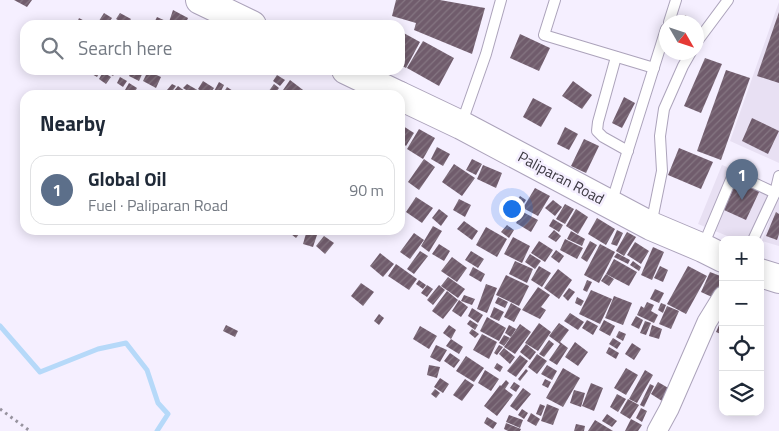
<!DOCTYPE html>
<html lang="en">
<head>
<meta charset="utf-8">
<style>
  body { margin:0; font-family:"Titillium Web",sans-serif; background:#f6f6f7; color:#1f2937 }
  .controls { position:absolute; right:15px; bottom:15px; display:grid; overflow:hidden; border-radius:10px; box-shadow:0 2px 12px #0003 }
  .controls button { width:45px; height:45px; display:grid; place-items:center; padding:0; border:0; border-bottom:1px solid #e0e1e3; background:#fff; color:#1f2937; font:25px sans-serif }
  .compass { position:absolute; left:659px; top:15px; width:45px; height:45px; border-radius:50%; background:#fff; box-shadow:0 2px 12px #0003; rotate:129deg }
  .you { position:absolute; left:511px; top:208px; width:18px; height:18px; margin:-12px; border:4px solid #fff; border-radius:50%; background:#1a73e8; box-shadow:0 0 0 8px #1a73e833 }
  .badge { display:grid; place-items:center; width:32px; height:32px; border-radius:50%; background:#7b6534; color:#fff; font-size:16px; font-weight:700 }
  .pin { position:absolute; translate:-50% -41px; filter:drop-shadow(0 1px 2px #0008) }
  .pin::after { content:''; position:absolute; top:26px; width:18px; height:15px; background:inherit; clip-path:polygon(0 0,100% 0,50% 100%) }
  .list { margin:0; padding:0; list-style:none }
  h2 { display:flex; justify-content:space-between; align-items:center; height:65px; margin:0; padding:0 20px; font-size:21px }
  h2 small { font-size:16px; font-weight:400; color:#747a83 }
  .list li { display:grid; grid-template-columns:32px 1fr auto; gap:15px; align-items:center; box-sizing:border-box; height:70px; margin:0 10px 10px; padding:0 10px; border:1px solid #e0e1e3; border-radius:15px }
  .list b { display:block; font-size:19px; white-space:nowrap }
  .list p { margin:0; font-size:16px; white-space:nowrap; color:#747a83 }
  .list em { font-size:16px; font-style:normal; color:#747a83 }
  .icon { flex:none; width:28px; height:28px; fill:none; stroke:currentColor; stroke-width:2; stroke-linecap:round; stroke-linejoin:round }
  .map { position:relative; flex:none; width:779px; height:431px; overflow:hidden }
  .search { position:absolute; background:#fff; box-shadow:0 2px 12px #0003; left:20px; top:20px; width:385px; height:55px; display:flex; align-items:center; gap:12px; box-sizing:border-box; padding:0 18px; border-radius:15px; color:#747a83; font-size:19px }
  .panel { position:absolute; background:#fff; box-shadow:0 2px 12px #0003; left:20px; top:90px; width:385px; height:145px; border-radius:15px }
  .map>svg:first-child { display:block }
  .built { fill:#e8e0f3 }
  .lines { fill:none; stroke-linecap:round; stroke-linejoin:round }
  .stream { stroke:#b6d9f9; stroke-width:5 }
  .building { fill:url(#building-hatch) }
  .service-casing { stroke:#aca3bb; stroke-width:12 }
  .minor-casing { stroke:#aca3bb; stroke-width:21 }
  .primary-casing { stroke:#aca3bb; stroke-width:30 }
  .path { stroke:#97939f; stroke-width:3; stroke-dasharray:2.5 4; stroke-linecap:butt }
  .service { stroke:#fff; stroke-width:10 }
  .minor { stroke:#fff; stroke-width:19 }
  .primary { stroke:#fff; stroke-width:28 }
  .labels { text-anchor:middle; stroke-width:5; stroke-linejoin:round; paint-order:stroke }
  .street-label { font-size:15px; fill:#39363f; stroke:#f5efff }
</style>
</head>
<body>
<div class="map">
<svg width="779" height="431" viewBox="0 0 779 431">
  <defs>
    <pattern id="building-hatch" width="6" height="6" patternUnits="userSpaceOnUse" patternTransform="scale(1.25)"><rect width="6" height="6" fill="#705c6c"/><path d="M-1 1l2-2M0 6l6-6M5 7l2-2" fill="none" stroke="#857682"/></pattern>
  </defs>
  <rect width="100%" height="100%" fill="#f5efff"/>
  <!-- built -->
  <g class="built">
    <path d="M779 2V163L730 141Z"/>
    <path d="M722 165 773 185 750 240H737L698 224Z"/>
    <path d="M779 193V246L762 241Z"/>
  </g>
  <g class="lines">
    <!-- stream -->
    <path class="stream" d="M0 326 40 372 98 349 126 343 147 370 158 403 168 414 157 431"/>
  </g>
  <!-- building -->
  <g class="building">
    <path d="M14 0H32L27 7Z"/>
    <path d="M396 0H440L485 8 472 54 414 30 416 23 392 16Z"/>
    <path d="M173 10 188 18 185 25H168Z"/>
    <path d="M779 12V83L757 76Z"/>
    <path d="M104 13 112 18 107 25H99L97 24Z"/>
    <path d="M120 13 131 19 127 25 116 19Z"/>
    <path d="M685 15 697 22H680Z"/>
    <path d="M157 17 168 22 166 25H153Z"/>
    <path d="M79 18 92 25H66L68 21 76 25Z"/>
    <path d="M400 31 420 42 406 68 400 65Z"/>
    <path d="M520 34 550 48 539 71 510 58Z"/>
    <path d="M423 41 454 58 439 86 407 68Z"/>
    <path d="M705 58 722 64 701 113 684 106Z"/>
    <path d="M85 70H101L97 77Z"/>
    <path d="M103 70H117L113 76Z"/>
    <path d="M132 70H144L139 81 129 76Z"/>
    <path d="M726 70 750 78 721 160 697 151Z"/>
    <path d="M148 71 161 77 156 88 143 81Z"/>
    <path d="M103 72 111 77 106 84 99 79Z"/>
    <path d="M277 75 285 80 280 86 273 81Z"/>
    <path d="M120 77 127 81 123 87 117 83Z"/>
    <path d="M290 80 307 93 305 95H284L281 93Z"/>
    <path d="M203 81 214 88 209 95H207L198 89Z"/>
    <path d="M573 81 592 95 582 109 562 96Z"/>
    <path d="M219 82 224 85 219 95H212Z"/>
    <path d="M129 83 137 88 133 95 125 90Z"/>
    <path d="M172 84 176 86 171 93 167 90Z"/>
    <path d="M187 84 199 91 197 95H194L183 88Z"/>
    <path d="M274 84 279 88 274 95H266Z"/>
    <path d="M178 86 190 95H175L172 93Z"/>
    <path d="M227 87 236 93 234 95H222Z"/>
    <path d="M624 97 635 103 622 128 612 123Z"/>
    <path d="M533 98 552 108 541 127 523 117Z"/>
    <path d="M752 118 779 131 768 154 742 141Z"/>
    <path d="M400 124 414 133 406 146 400 141Z"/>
    <path d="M565 127 578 134 569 150 557 144Z"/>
    <path d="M419 129 435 138 423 159 407 149Z"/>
    <path d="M584 139 599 146 586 173 571 166Z"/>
    <path d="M437 147 450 154 443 166 431 159Z"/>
    <path d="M679 148 713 162 701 189 668 175Z"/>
    <path d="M424 159 435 167 419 190 408 182Z"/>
    <path d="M472 159 482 164 476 175 466 170Z"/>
    <path d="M454 164 475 178 462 196 442 182Z"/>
    <path d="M483 165 502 173 496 188 477 179Z"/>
    <path d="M737 180 760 190 746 220 724 210Z"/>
    <path d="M535 188 550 196 538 216 523 208Z"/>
    <path d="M520 196 526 200 523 205 517 201Z"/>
    <path d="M416 197 433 208 422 223 406 212Z"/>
    <path d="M459 199 471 205 465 217 453 210Z"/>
    <path d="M509 199 522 209 514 220 501 210Z"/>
    <path d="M553 200 562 207 555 216 545 208Z"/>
    <path d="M565 204 574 209 565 224 556 219Z"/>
    <path d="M439 209 448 216 441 226 432 218Z"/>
    <path d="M576 209 588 217 578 234 566 226Z"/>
    <path d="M523 212 538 220 531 232 516 223Z"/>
    <path d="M776 212 779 214V234L777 240 766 236Z"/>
    <path d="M597 218 615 229 606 245 588 234Z"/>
    <path d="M553 219 563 225 559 232 549 226Z"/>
    <path d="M464 221 478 231 472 240 457 229Z"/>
    <path d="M507 225 514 230 509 238 501 232Z"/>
    <path d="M433 226 442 231 429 252 421 246Z"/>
    <path d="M486 227 507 239 497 257 476 245Z"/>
    <path d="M286 230H302L296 238Z"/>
    <path d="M307 230 318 232 313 247 303 244Z"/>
    <path d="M554 230 561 236 556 242 548 237Z"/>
    <path d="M617 230 623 233 617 246 611 244Z"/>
    <path d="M571 231 585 239 582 246 567 239Z"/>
    <path d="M627 232 636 237 624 256 616 251Z"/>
    <path d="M414 233 424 240 410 259 400 252Z"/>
    <path d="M324 236 334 243 325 254 316 246Z"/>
    <path d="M513 237 530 246 522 263 504 254Z"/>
    <path d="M565 239 583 248 577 259 560 250Z"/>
    <path d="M539 241 553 250 545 262 531 253Z"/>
    <path d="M590 241 597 245 587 262 581 258Z"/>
    <path d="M635 242 649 251 641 264 627 255Z"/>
    <path d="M439 244 450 251 444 261 432 254Z"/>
    <path d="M600 244 615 252 599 283 584 275Z"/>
    <path d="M653 247 664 252 652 280 641 275Z"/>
    <path d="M556 250 564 256 559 263 551 257Z"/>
    <path d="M420 251 428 256 414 274 407 269Z"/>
    <path d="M471 251 484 259 478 268 465 260Z"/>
    <path d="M380 253 394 264 383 277 370 266Z"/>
    <path d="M617 253 630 260 628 264 614 257Z"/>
    <path d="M530 254 541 261 535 269 525 262Z"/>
    <path d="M452 257 467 268 457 282 441 271Z"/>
    <path d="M614 259 637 272 629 286 606 274Z"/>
    <path d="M515 261 533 269 527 283 509 274Z"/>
    <path d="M633 261 641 267 639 271 630 265Z"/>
    <path d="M396 264 417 279 409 290 388 276Z"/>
    <path d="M539 266 551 273 542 287 531 280Z"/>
    <path d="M660 266 668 270 663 282 654 278Z"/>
    <path d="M688 266 707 276 686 314 667 304Z"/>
    <path d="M473 267 485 274 481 282 469 275Z"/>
    <path d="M558 269 572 280 559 299 544 288Z"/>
    <path d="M710 272 723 277 714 298 701 292Z"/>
    <path d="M606 274 614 279 609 286 601 281Z"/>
    <path d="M506 275 529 286 519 306 496 295Z"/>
    <path d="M448 277 465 289 458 298 441 286Z"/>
    <path d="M419 280 426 285 423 289 416 284Z"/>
    <path d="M587 280 592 282 587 292 583 290Z"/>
    <path d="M361 283 374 292 363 306 351 296Z"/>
    <path d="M486 284 497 288 487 313 477 309Z"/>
    <path d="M427 285 433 289 427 297 421 293Z"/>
    <path d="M439 285 445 290 433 305 427 300Z"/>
    <path d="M538 287 550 295 541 307 546 310 540 319 522 310Z"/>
    <path d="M569 288 575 292 568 301 563 296Z"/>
    <path d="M655 289 664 293 659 303 650 299Z"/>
    <path d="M591 290 612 299 600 324 579 314Z"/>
    <path d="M447 291 458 300 443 319 432 311Z"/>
    <path d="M464 295 475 299 472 305 461 301Z"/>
    <path d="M614 296 632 303 623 325 605 318Z"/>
    <path d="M498 297 508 302 505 308 495 303Z"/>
    <path d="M577 297 584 301 581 306 575 303Z"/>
    <path d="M459 300 468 307 461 317 452 311Z"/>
    <path d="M647 302 654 305 651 311 658 315 654 323 637 315 641 306 644 308Z"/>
    <path d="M511 303 521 309 514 322 504 317Z"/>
    <path d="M661 303 666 305 663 313 658 310Z"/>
    <path d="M667 306 679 311 671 329 659 324Z"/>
    <path d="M494 307 504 312 499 321 490 317Z"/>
    <path d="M472 308 483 315 478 323 468 316Z"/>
    <path d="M570 313 584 322 578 330 564 321Z"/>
    <path d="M379 314 384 318 379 325 374 321Z"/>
    <path d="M636 316 643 320 639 329 631 325Z"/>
    <path d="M723 316V335L716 332Z"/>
    <path d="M487 317 506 328 499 341 480 331Z"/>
    <path d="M470 320 478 325 475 330 467 324Z"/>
    <path d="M587 320 598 326 593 335 582 328Z"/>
    <path d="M604 320 615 326 610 336 599 330Z"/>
    <path d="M645 321 651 323 646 335 640 333Z"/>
    <path d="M539 323 551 332 538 351 525 343Z"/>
    <path d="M559 323 569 330 560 342 568 348 557 365 549 360 560 344 549 336Z"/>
    <path d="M520 324 531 332 515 354 504 347Z"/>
    <path d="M226 325 238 331 235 337 223 331Z"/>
    <path d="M449 325 456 330 451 339 443 333Z"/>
    <path d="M509 325 516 329 511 337 505 333Z"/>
    <path d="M652 325 662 329 659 339 649 336Z"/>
    <path d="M420 326 437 336 429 349 413 339Z"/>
    <path d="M472 329 479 334 475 338 469 333Z"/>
    <path d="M619 331 626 334 623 341 616 337Z"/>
    <path d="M482 334 497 342 489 359 473 350Z"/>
    <path d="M504 335 510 338 504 346 499 343Z"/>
    <path d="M613 338 621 343 617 349 609 344Z"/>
    <path d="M451 339 463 347 459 354 446 346Z"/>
    <path d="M549 340 554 344 544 357 539 354Z"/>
    <path d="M575 342 588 352 578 366 565 357Z"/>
    <path d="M632 343 641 349 634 360 625 354Z"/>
    <path d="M526 344 536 352 530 360 520 352Z"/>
    <path d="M436 345 447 350 440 362 430 357Z"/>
    <path d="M499 345 503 347 497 355 494 353Z"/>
    <path d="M609 347 619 353 616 359 606 353Z"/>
    <path d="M504 348 515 357 510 364 499 354Z"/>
    <path d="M450 353 460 360 454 368 444 361Z"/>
    <path d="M537 354 547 361 537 374 528 367Z"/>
    <path d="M520 355 528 361 516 377 507 371Z"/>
    <path d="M466 356 484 368 474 382 456 371Z"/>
    <path d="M497 363 503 367 500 372 494 368Z"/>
    <path d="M429 365 440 367 437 378 427 375Z"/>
    <path d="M547 365 557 371 552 380 541 374Z"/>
    <path d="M563 368 580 378 563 407 546 398Z"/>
    <path d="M626 368 638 375 626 395 614 388Z"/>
    <path d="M526 369 528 371 520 381 518 379Z"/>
    <path d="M485 370 499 379 491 391 478 383Z"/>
    <path d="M645 370 653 375 637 403 629 399Z"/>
    <path d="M440 378 449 384 443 393 434 387Z"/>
    <path d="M465 379 474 385 462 401 453 395Z"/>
    <path d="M545 379 551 382 548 388 542 385Z"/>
    <path d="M506 380 509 383 505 389 513 395 497 416 484 406 500 385 501 386Z"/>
    <path d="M514 382 520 386 516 392 510 388Z"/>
    <path d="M658 382 670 389 662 401 651 394Z"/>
    <path d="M591 383 603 388 594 411 582 406Z"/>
    <path d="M650 384 654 386 644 407 640 405Z"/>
    <path d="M523 388 531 394 517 411 510 406Z"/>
    <path d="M435 389 440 393 436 398 431 394Z"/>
    <path d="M574 390 585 393 581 407 570 403Z"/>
    <path d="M617 394 626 399 618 412 610 407Z"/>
    <path d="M628 399 639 405 630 419 620 413Z"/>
    <path d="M540 404 545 406 541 416 536 414Z"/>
    <path d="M547 404 559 409 553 425 541 421Z"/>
    <path d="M641 408 647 411 642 422 636 418Z"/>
    <path d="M522 409 528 413 524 419 518 415Z"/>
    <path d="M531 413 540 419 536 426 527 421Z"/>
    <path d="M607 414 617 421 612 427 602 421Z"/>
    <path d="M509 415 523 420 520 428 506 422Z"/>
    <path d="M487 417 497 423 493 429 484 423Z"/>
    <path d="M631 419 642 425 638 431H625Z"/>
    <path d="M595 420 613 431H588Z"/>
    <path d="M506 423 521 429 520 431H508L504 429Z"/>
    <path d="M576 424 585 426 584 431H574Z"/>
  </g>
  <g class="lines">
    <defs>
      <g id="service">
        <path d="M555 0 544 35 654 68"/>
        <path d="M669 22 676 0"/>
        <path d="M696 43 728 0"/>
        <path d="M616 57 598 122 597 131 603 137 628 151"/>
        <path d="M461 125 486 54 501 0"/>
        <path d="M611 204 666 29"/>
        <path d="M651 225 662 171 660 136 664 109 683 66 691 52"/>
        <path d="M753 240 775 193 779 176"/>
        <path d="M703 246 732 177 737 175 775 193"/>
      </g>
      <path id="minor" d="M657 431 669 409 707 322 723 296"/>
      <g id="primary">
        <path d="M200 0 252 25"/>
        <path d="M346 70 398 95"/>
        <path d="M400 96 461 125 651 226 703 248 723 258"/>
        <path d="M760 273 779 279"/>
      </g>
    </defs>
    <!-- service casing -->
    <use href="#service" class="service-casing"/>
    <!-- minor casing -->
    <use href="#minor" class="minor-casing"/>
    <!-- primary casing -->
    <use href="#primary" class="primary-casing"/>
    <!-- path -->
    <path class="path" d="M0 409 30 431"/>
    <!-- service -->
    <use href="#service" class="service"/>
    <!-- minor -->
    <use href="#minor" class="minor"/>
    <!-- primary -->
    <use href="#primary" class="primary"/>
  </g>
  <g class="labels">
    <!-- street labels -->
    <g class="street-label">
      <text transform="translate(561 178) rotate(28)" y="5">Paliparan Road</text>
    </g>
  </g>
</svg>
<div class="controls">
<button>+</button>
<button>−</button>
<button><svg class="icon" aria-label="locate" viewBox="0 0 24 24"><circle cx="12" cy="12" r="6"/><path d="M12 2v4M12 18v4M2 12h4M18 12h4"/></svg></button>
<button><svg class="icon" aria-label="layers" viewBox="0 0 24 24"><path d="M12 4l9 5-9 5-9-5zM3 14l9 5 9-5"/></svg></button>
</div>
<svg class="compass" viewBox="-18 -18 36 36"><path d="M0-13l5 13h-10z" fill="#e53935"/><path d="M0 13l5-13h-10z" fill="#747a83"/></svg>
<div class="you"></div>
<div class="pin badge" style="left:742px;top:200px;background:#5c6f8a">1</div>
<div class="search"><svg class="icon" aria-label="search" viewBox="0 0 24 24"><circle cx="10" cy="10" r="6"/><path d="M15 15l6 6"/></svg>Search here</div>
<section class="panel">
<h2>Nearby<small></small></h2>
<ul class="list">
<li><span class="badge" style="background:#5c6f8a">1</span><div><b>Global Oil</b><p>Fuel · Paliparan Road</p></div><em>90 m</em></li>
</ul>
</section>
</div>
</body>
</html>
